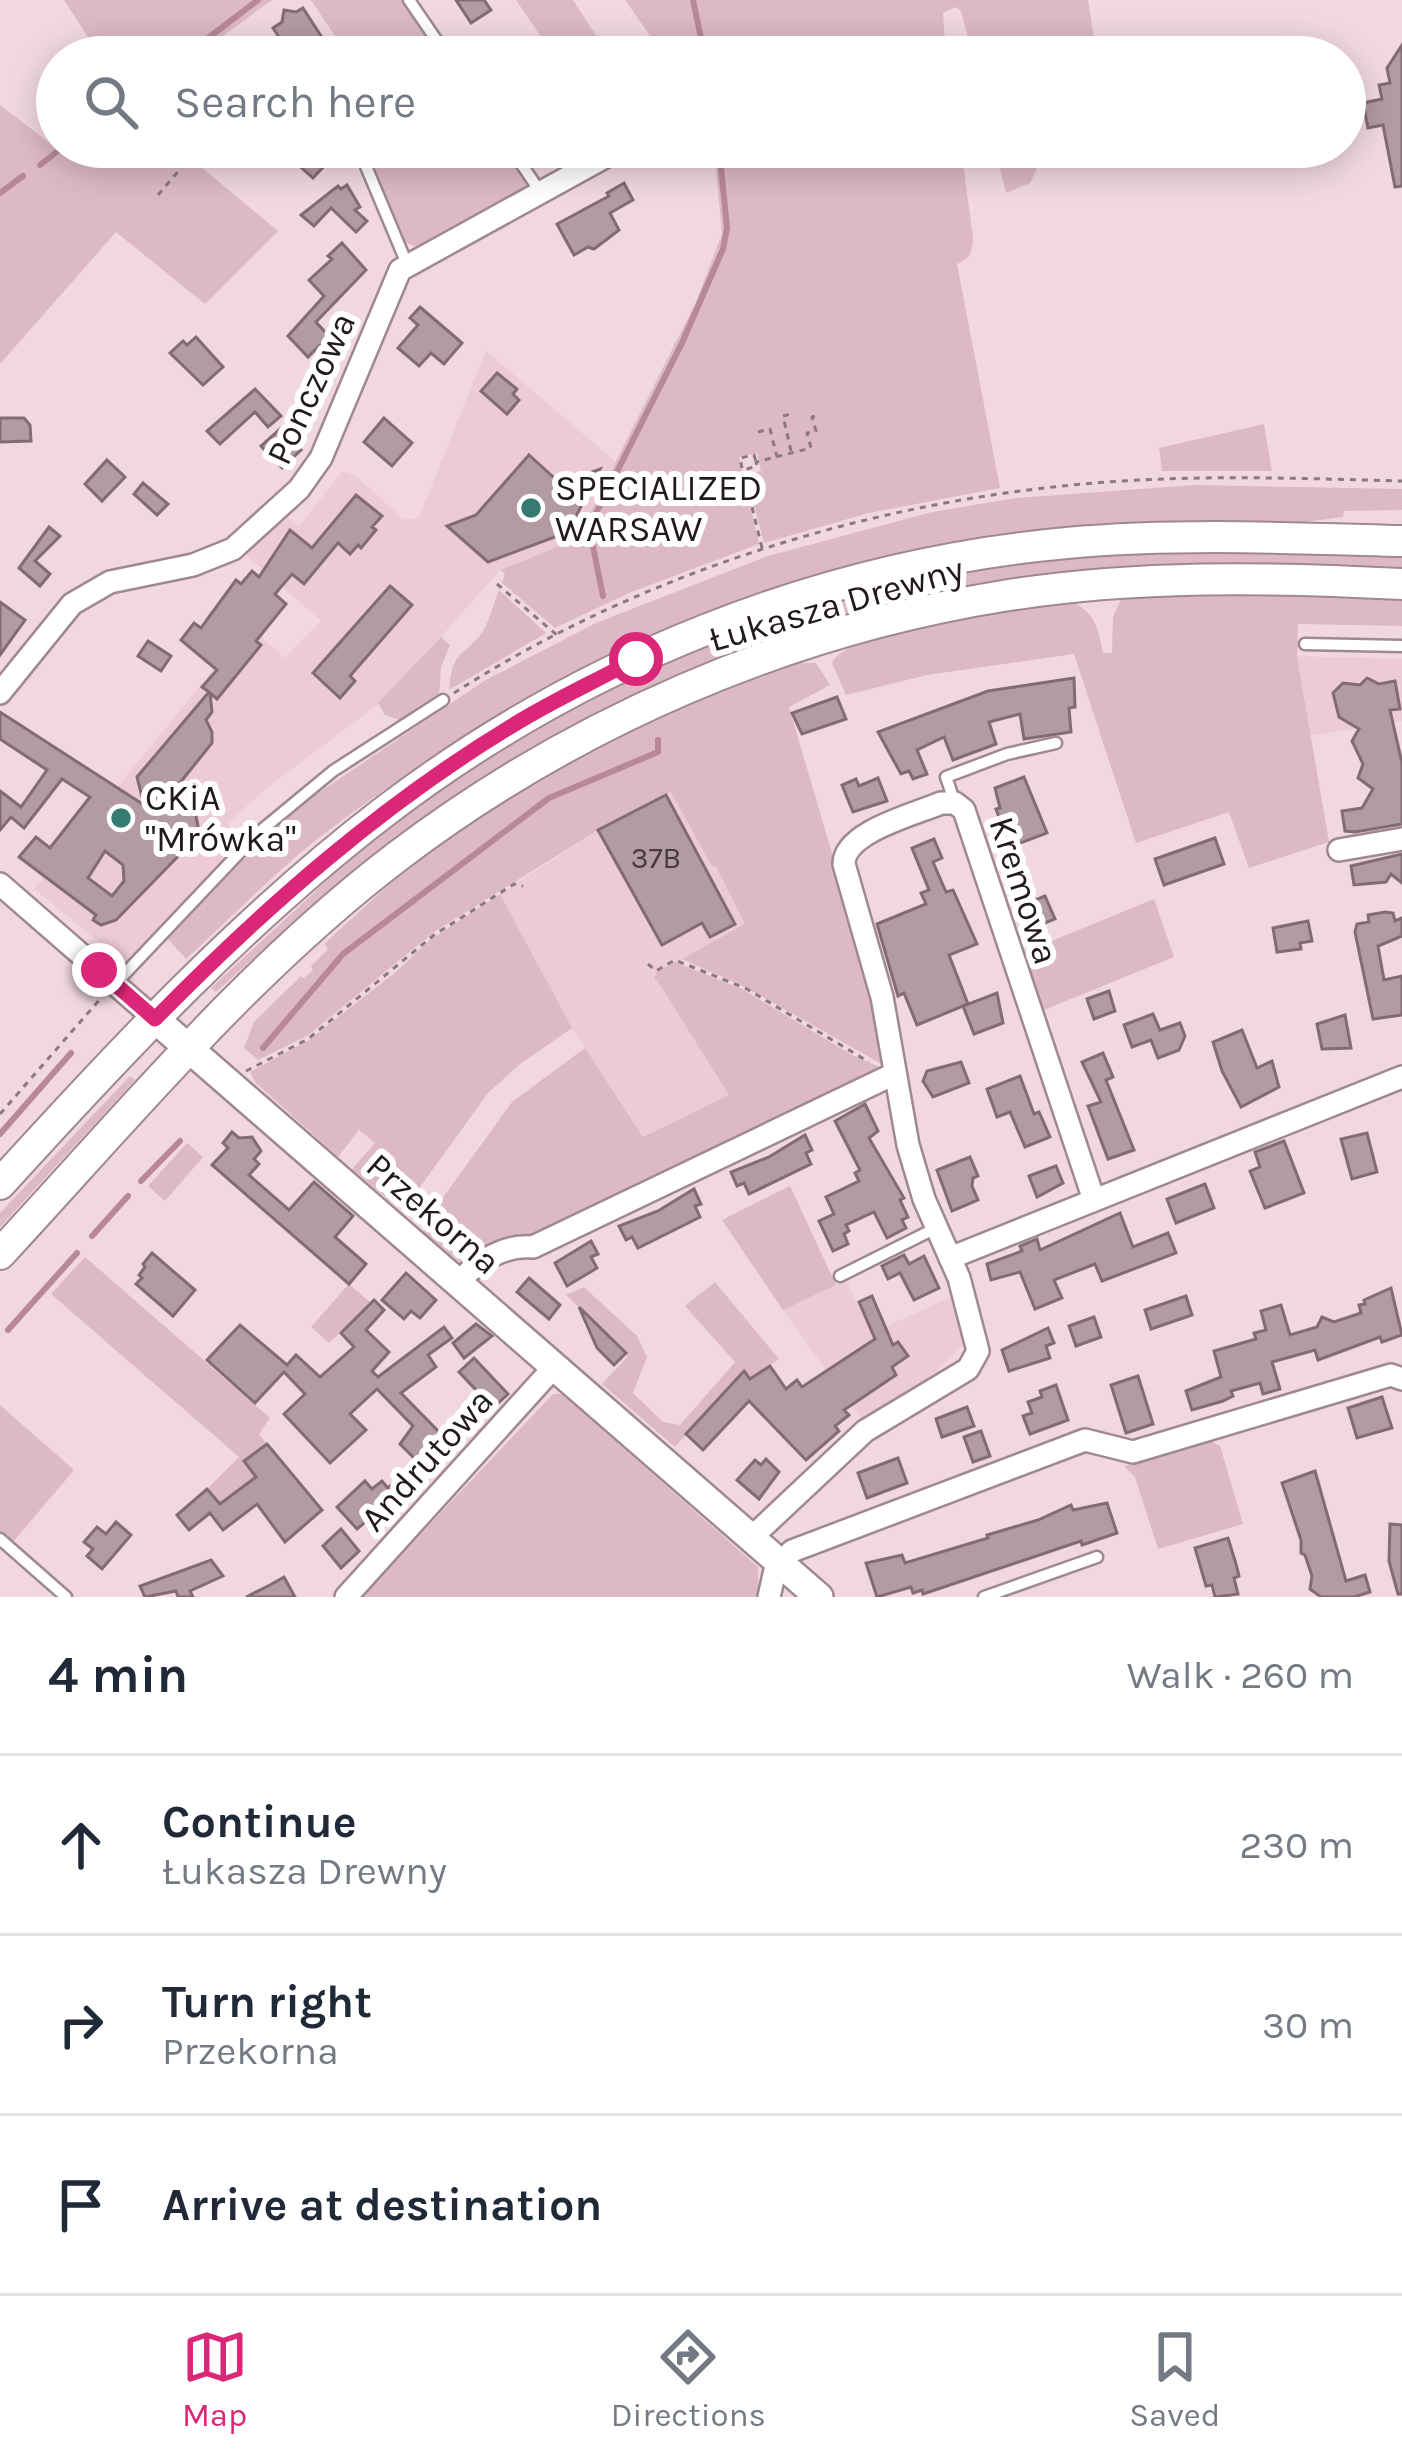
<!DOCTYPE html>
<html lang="en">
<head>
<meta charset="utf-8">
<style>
  body { margin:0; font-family:Karla,sans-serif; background:#f6f6f7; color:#1f2937 }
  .stop { position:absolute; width:36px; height:36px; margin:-27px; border:9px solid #db2777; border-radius:50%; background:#fff }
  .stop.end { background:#db2777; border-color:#fff; box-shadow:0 3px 12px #0008 }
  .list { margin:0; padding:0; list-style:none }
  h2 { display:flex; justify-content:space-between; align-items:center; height:156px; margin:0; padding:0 48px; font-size:51px }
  h2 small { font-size:39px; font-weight:400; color:#747a83 }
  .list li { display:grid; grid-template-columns:78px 1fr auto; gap:36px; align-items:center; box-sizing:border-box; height:180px; padding:0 48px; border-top:3px solid #e0e1e3 }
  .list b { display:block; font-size:45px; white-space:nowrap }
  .list p { margin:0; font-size:39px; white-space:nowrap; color:#747a83 }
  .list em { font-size:39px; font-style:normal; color:#747a83 }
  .icon { flex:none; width:66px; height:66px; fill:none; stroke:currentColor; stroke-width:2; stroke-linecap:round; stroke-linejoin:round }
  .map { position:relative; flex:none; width:1402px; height:1597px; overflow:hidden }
  .search { position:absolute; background:#fff; box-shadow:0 6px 30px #0003; left:36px; right:36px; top:36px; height:132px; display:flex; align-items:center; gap:30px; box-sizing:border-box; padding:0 42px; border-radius:66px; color:#747a83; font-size:45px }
  .sheet { height:696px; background:#fff }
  nav { display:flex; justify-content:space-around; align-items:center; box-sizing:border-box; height:168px; border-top:3px solid #e0e1e3; background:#fff; font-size:33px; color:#747a83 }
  nav a { display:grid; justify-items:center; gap:6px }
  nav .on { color:#db2777 }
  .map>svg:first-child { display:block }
  .built { fill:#edcbd6 }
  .green { fill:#dcb9c5 }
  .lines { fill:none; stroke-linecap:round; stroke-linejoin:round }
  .stream { stroke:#b88899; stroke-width:6 }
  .building { fill:#b39ba3; stroke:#826c73; stroke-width:3; fill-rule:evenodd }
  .service-casing { stroke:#9f888f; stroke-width:15 }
  .minor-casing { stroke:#9f888f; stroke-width:26 }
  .tertiary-casing { stroke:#9f888f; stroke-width:32 }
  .secondary-casing { stroke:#9f888f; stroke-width:34 }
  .path { stroke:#8a797f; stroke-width:3; stroke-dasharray:6 6; stroke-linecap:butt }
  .service { stroke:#fff; stroke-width:10 }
  .minor { stroke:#fff; stroke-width:21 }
  .tertiary { stroke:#fff; stroke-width:27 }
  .secondary { stroke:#fff; stroke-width:30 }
  .route { stroke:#db2777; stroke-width:15 }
  .poi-dot { fill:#367b71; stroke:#fff; stroke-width:4.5 }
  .labels { text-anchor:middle; stroke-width:12; stroke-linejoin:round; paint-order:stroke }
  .number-label { font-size:30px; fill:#463a3e }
  .street-label { font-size:36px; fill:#21191c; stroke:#fff }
  .poi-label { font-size:36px; fill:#21191c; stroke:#fff; text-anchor:start }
</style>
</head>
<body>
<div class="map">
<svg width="1402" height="1597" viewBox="0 0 1402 1597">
  <rect width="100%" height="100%" fill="#f1d8e0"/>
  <!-- built -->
  <g class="built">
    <path d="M486 351 615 461 577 539 500 570 389 696 267 788 227 824 242 840 127 960 116 956 34 889 249 626 285 658 321 621 243 552 284 515 299 526 342 472 356 476 403 519H418Z"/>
    <path d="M1297 656 1402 659V721L1311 736Z"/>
    <path d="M671 791 711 865 717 867 745 925 654 975 730 1095 643 1137 572 1028 500 894 598 830Z"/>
    <path d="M846 1280 871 1333 953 1296 966 1342 926 1382 863 1422 783 1310Z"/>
  </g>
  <!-- green -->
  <g class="green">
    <path d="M64 0H272L194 57H101Z"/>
    <path d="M311 0H401L440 57H317L339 42Z"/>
    <path d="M516 0H573L610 57H555Z"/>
    <path d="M625 0H1088L1097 57H973L961 11 955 7 943 13 946 57H665Z"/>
    <path d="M0 105 55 147H193L187 155 278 231 205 304 116 232 0 364Z"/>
    <path d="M363 147H502L526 182 524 193 428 245 416 247 405 242Z"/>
    <path d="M714 147H961L973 238C972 252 970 259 957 264L1000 488 869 513 764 543 746 475 761 471 757 453 739 457 759 544 629 593 555 628 502 583 505 573 500 570 577 539 696 302 722 234Z"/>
    <path d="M995 147H1047L1030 183 1006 193Z"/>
    <path d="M1264 424 1272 471H1162L1159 448Z"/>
    <path d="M1195 485 1402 489V510L1344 511 1343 517 773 590C613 648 465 728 329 830 279 868 233 916 186 959L166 937 253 848 305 802 484 681 596 623 768 556 932 512 1016 498Z"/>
    <path d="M1402 550V573L884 609 414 830 323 896 216 992 211 988 334 874 363 841 493 753 581 702 697 648 780 616 847 597 1029 559 1113 551Z"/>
    <path d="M499 590 546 633 449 690C452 656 457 659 478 638 489 626 493 604 499 590Z"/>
    <path d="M1297 592 1402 596V626L1298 624 1297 656 1329 842 1249 868 1229 812 1136 843 1074 654 927 675 846 695 832 663C848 628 1028 607 1071 601 1095 613 1098 627 1103 653H1112L1113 617 1121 599 1128 595Z"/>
    <path d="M441 637 450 645 441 667 439 696 400 720 385 715 378 703Z"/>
    <path d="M795 663H816L830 685 789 707 878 1010 887 1067 745 987 682 959 745 924 717 868 711 865 671 792 598 830 434 932 307 1036 258 1060 244 1048 254 1022 301 976 304 978 313 970 311 966 328 949 324 944 417 859 494 805 566 762 769 667Z"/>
    <path d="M500 894 572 1028 520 1064 488 1093 415 1194 390 1201 352 1169 375 1143 359 1130 338 1157 256 1083 250 1072 309 1040 397 971 430 940Z"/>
    <path d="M1154 899 1174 957 1039 1012 1020 954Z"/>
    <path d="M675 962 742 989 852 1055 882 1068 466 1267 423 1232 431 1214 512 1102 585 1048 643 1137 729 1095 657 980 654 981 656 973Z"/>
    <path d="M130 1076 135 1080 0 1227V1213Z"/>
    <path d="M187 1143 203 1157 165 1201 148 1186Z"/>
    <path d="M790 1186 836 1285 783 1310 722 1220Z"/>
    <path d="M85 1257 270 1418 259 1434 267 1444 245 1461 256 1477 220 1504 207 1489 239 1457 51 1294Z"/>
    <path d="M715 1282 779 1359 750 1378 744 1372 675 1447 602 1384 628 1356 566 1295 584 1287 637 1336 647 1357 633 1393 663 1422 680 1425 735 1362 685 1306Z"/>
    <path d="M349 1284 371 1303 329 1343 311 1327Z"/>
    <path d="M553 1394H562L758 1567 759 1597H361Z"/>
    <path d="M0 1405 74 1470 13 1542 0 1532Z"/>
    <path d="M1209 1440 1220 1446 1243 1524 1158 1549 1135 1477 1124 1466Z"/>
  </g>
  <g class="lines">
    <!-- stream -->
    <g class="stream">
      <path d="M693 0 705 57"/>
      <path d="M187 54 258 0"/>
      <path d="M40 165 63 147"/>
      <path d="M0 193 23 176"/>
      <path d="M603 596 589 527 682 343 723 249 727 228 719 147"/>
      <path d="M263 1048 343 954 549 798 658 752V740"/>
      <path d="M0 1134 71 1053"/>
      <path d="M141 1181 180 1141"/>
      <path d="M92 1236 128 1196"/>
      <path d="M8 1330 77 1253"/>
    </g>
  </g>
  <!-- building -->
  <g class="building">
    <path d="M456 0H484L491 10 471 23Z"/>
    <path d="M303 8 323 39 292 57 273 28 282 22 284 10 296 12Z"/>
    <path d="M1402 45V186L1395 187 1383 125 1368 128 1363 103 1382 99 1379 85 1390 83 1387 68Z"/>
    <path d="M278 147H314L329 161 313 178Z"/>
    <path d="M624 183 633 200 610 213 619 230 594 249 588 247 574 255 557 224 609 196 607 193Z"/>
    <path d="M347 185 360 207 355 210 367 221 356 232 331 208 314 226 301 215 338 186 341 189Z"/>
    <path d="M342 243 366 270 316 322 335 343 326 351 320 345 308 357 288 336 324 296 309 280 332 259 328 256Z"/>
    <path d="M420 307 462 343 444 364 431 353 419 366 398 348 418 325 410 318Z"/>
    <path d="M196 337 223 367 203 385 170 353 183 341 187 345Z"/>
    <path d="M497 373 517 389 513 394 519 400 507 414 481 391Z"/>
    <path d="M255 389 281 416 268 427 255 412 220 444 207 431Z"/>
    <path d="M0 418H24L30 425 31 441 0 442Z"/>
    <path d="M384 418 412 443 392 466 364 442Z"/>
    <path d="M281 428 301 450 282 468 261 446Z"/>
    <path d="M529 455 561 484 600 469 568 532 488 562 447 526 476 515Z"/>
    <path d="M107 460 125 477 102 501 85 484Z"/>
    <path d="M143 483 168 504 157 515 134 494Z"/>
    <path d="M356 495 382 516 372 527 376 530 361 548 358 545 350 554 338 543 304 584 292 574 275 594 286 604 256 641 261 645 217 699 210 693 212 712 206 720 212 732V743L175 789 195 811 198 826 194 840 116 920 101 925 93 920 96 915 19 857 36 837 50 848 90 797 62 779 24 828 11 817 0 830V791L21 807 47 770 0 739V712L144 805 137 777 209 692 202 687 217 670 181 640 194 623 201 628 236 580 241 584 252 571 259 577 290 530 312 548ZM105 851 123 865 124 881 112 896 88 878Z"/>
    <path d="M49 527 60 536 35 561 50 574 40 586 19 568Z"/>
    <path d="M390 586 412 605 350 676 355 681 340 698 313 673Z"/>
    <path d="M0 602 25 620 0 655Z"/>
    <path d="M148 641 171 656 161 671 138 656Z"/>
    <path d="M1074 678 1075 707 1069 708 1071 732 1024 739 1020 714 989 722 996 744 953 760 944 737 917 750 927 774 913 779 909 771 901 774 878 732 988 691Z"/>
    <path d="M1367 678 1379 684 1395 681 1400 709 1390 710 1402 763V824L1355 832 1345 831 1342 811 1362 808 1373 789 1358 778 1363 764 1352 741 1359 729 1339 717 1333 693 1343 683 1360 685Z"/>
    <path d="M837 697 846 719 802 734 792 713Z"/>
    <path d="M1024 777 1047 833 1010 847 996 809 1000 808 995 788Z"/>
    <path d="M878 778 887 801 853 812 842 785 856 779 859 786Z"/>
    <path d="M666 795 735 924 710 937 702 923 662 945 598 830Z"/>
    <path d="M1215 838 1224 864 1164 885 1155 859Z"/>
    <path d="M934 839 942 858 933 862 946 892 953 890 977 944 949 955 968 1004 917 1025 904 993 898 996 877 924 926 904 921 893 929 890 912 848Z"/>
    <path d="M1402 854V883L1391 874 1386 882 1354 885 1351 866Z"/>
    <path d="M1045 896 1055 919 1032 928 1023 905Z"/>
    <path d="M1385 912 1393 913 1395 921 1402 918V936L1378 946 1384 980 1402 976V1015L1373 1019 1355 932 1357 924 1369 922 1368 915Z"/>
    <path d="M1308 921 1312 941 1300 943 1301 949 1277 952 1273 928Z"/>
    <path d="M1109 991 1115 1011 1094 1019 1087 999Z"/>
    <path d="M997 993 1003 1023 974 1034 963 1006Z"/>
    <path d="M1153 1014 1160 1030 1180 1023 1185 1036 1179 1050 1158 1058 1151 1040 1132 1047 1124 1025Z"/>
    <path d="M1345 1015 1351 1048 1322 1049 1317 1024Z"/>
    <path d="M1242 1030 1257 1068 1272 1061 1279 1087 1241 1107 1222 1071 1213 1042Z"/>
    <path d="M1103 1053 1113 1077 1106 1080 1134 1150 1108 1159 1088 1106 1101 1102 1082 1062Z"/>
    <path d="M961 1062 969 1083 933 1097 923 1081 927 1071Z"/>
    <path d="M1020 1076 1034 1114 1039 1112 1050 1137 1025 1147 1010 1112 997 1117 987 1089Z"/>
    <path d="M865 1104 878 1131 869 1138 904 1198 900 1200 908 1217 902 1220 906 1228 887 1238 874 1212 846 1225 849 1231 844 1234 848 1244 833 1251 819 1221 834 1214 826 1197 859 1181 855 1173 860 1170 835 1121Z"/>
    <path d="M232 1132 239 1138 252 1137 261 1151 254 1159 259 1164 249 1175 289 1210 314 1182 353 1216 335 1237 366 1264 349 1284 212 1165 228 1148 223 1143Z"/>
    <path d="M1367 1133 1377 1172 1352 1179 1341 1139Z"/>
    <path d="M805 1135 812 1150 806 1153 811 1164 749 1194 744 1183 737 1186 731 1172 769 1157Z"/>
    <path d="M1284 1141 1304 1193 1265 1208 1250 1171 1260 1167 1255 1152Z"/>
    <path d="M970 1157 978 1176 973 1178 972 1186 978 1200 952 1211 937 1170Z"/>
    <path d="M1056 1166 1063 1183 1037 1197 1029 1176Z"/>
    <path d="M1205 1184 1214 1208 1176 1223 1167 1199Z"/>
    <path d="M694 1189 701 1204 695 1206 700 1217 638 1248 632 1237 626 1240 619 1226 658 1211Z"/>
    <path d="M1120 1213 1133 1247 1168 1233 1176 1253 1102 1281 1095 1264 1054 1280 1062 1298 1035 1309 1020 1272 991 1280 987 1264 1022 1251 1020 1246 1037 1239 1040 1250Z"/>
    <path d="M591 1241 598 1254 591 1257 597 1268 567 1286 555 1263Z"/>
    <path d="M152 1253 195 1290 173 1316 136 1284 142 1278 139 1275 145 1267 143 1264Z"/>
    <path d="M904 1255 909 1264 924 1256 939 1288 914 1300 900 1273 888 1279 882 1266Z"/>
    <path d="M406 1273 436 1300 420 1318 411 1311 404 1319 382 1300Z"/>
    <path d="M529 1278 560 1305 549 1319 517 1292Z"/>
    <path d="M1391 1288 1402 1335 1382 1342 1380 1337 1318 1360 1315 1350 1272 1362 1280 1389 1263 1394 1260 1383 1231 1391 1233 1396 1223 1401 1192 1410 1186 1391 1221 1377 1214 1351 1256 1339 1254 1333 1266 1330 1261 1311 1281 1305 1290 1335 1317 1327 1322 1317 1334 1322 1361 1313 1359 1305 1365 1304 1364 1300Z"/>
    <path d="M872 1296 893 1345 898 1342 908 1356 892 1367 896 1375 844 1410 849 1415 835 1426 839 1431 806 1460 749 1401 703 1450 686 1434 744 1371 750 1379 770 1366 786 1389 797 1380 802 1387 875 1339 859 1302Z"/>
    <path d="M1186 1296 1192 1315 1151 1329 1145 1310Z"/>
    <path d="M374 1300 384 1310 366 1330 389 1352 372 1371 378 1377 444 1327 452 1338 428 1355 436 1367 401 1393 442 1435 416 1460 400 1444 413 1426 377 1389 350 1414 366 1430 330 1463 284 1414 305 1394 284 1372 255 1403 207 1360 240 1325 287 1365 296 1355 320 1377 354 1347 341 1333Z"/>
    <path d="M579 1307 626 1353 614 1365 597 1348Z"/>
    <path d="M1094 1317 1101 1337 1076 1346 1069 1326Z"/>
    <path d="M476 1324 492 1336 464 1358 453 1343Z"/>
    <path d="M1048 1328 1054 1343 1046 1346 1050 1358 1009 1371 1002 1350Z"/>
    <path d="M474 1358 508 1394 493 1408 459 1372Z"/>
    <path d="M1138 1376 1153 1424 1126 1433 1111 1385Z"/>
    <path d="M1056 1385 1068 1420 1030 1434 1023 1416 1032 1413 1028 1402 1042 1397 1040 1391Z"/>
    <path d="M1382 1397 1392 1428 1357 1438 1348 1408Z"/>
    <path d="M967 1407 974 1426 942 1437 936 1419Z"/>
    <path d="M981 1431 990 1456 973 1462 964 1437Z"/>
    <path d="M267 1444 322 1510 285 1542 257 1504 223 1530 210 1513 189 1530 177 1515 207 1489 220 1504 256 1477 244 1461Z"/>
    <path d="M898 1458 907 1483 867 1498 858 1473Z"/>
    <path d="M766 1459 779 1472 759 1499 737 1480 755 1460 761 1465Z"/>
    <path d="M1315 1471 1346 1581 1365 1575 1370 1592 1354 1597H1321L1310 1589 1312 1576 1305 1555 1301 1553V1540L1282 1483Z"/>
    <path d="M365 1481 372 1489 382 1481 388 1488 393 1483 404 1494 398 1498 402 1502 382 1520 376 1513 357 1529 337 1507Z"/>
    <path d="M1107 1503 1117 1533 1082 1545 1081 1541 923 1594 922 1590 913 1593 911 1587 877 1597 866 1563 902 1555 905 1563 988 1538 987 1535 1038 1520 1071 1505 1073 1510Z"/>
    <path d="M116 1522 131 1535 102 1569 87 1556 93 1549 84 1542 97 1527 106 1534Z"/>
    <path d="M1390 1524 1402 1525V1594H1398L1389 1561Z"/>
    <path d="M341 1529 359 1551 341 1568 323 1546Z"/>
    <path d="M1228 1538 1236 1564 1239 1576 1234 1578 1238 1594 1215 1597 1212 1585 1206 1586 1195 1548Z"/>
    <path d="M211 1560 223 1576 190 1591 193 1597H178L176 1591 145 1597 140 1586Z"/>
    <path d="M284 1577 295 1597H246L270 1585Z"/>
  </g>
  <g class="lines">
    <defs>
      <g id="service">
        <path d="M409 0 448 57"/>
        <path d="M353 147 360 152 407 264"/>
        <path d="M510 147 541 193"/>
        <path d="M1305 644 1402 646"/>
        <path d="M955 803 946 777 1007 754 1056 743"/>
        <path d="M115 984 258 833 333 771 443 700"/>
        <path d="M840 1276 936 1228"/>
        <path d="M0 1539 66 1597"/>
        <path d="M984 1597 1097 1557"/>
      </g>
      <g id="minor">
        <path d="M0 693 72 604 110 582 193 565 233 549 299 489 321 458 400 270 623 147"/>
        <path d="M1339 850 1402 839"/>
        <path d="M0 884 155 1019"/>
        <path d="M950 1258 1402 1077"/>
        <path d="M459 1282C477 1261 506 1244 533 1247L894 1074"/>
        <path d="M751 1538 865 1431 968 1369 978 1351 959 1278 924 1199 908 1145 882 997 844 864C844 832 913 815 941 803H955L964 810 1094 1200"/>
        <path d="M346 1597 555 1366"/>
        <path d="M769 1597 775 1570 792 1551 1085 1440 1133 1452 1391 1375 1402 1379"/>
      </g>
      <path id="tertiary" d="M155 1019 819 1597"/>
      <g id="secondary">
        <path d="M0 1184C119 1053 243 920 384 812 580 662 820 565 1067 543 1178 533 1291 538 1402 541"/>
        <path d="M0 1254C127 1117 249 969 398 856 573 723 785 631 1003 596 1134 575 1269 577 1402 584"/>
      </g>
    </defs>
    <!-- service casing -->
    <use href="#service" class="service-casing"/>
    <!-- minor casing -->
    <use href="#minor" class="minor-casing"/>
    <!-- tertiary casing -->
    <use href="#tertiary" class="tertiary-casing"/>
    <!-- secondary casing -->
    <use href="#secondary" class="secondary-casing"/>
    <!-- path -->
    <g class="path">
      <path d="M158 195 199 147"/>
      <path d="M758 432 770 429 777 457"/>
      <path d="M791 451 783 416 791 414"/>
      <path d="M742 468 740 458 754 455 756 462"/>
      <path d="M762 548 743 470 757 466 756 462 811 448 807 433 816 431 812 417 819 415"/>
      <path d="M497 584 558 636"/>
      <path d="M454 693C661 560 919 487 1164 479 1243 476 1323 479 1402 481"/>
      <path d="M648 964 656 971 675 960 747 989 869 1062"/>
      <path d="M246 1071 308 1039 434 935 514 884 523 886"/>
      <path d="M0 1114 101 998"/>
    </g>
    <!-- service -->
    <use href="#service" class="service"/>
    <!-- minor -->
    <use href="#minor" class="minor"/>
    <!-- tertiary -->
    <use href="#tertiary" class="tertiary"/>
    <!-- secondary -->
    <use href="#secondary" class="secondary"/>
  </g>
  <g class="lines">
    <!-- route -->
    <path class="route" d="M99 970 155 1019C264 908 382 804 515 724 554 700 596 681 636 659"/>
  </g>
  <!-- markers -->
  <g class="poi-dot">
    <circle cx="531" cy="508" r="12"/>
    <circle cx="121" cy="818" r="12"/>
  </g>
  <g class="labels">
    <!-- number labels -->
    <g class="number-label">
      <text x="656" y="868">37B</text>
    </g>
    <!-- street labels -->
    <g class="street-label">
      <text transform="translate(310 388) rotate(-65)" y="13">Ponczowa</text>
      <text transform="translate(836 603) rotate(-16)" y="13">Łukasza Drewny</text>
      <text transform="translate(1025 890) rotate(72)" y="13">Kremowa</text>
      <text transform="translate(434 1213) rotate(41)" y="13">Przekorna</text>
      <text transform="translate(426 1459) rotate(-48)" y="13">Andrutowa</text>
    </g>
    <!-- poi labels -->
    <g class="poi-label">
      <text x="555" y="500">SPECIALIZED<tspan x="555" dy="41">WARSAW</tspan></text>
      <text x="145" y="810">CKiA<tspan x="145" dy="41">"Mrówka"</tspan></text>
    </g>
  </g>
</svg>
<div class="stop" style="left:636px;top:659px"></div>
<div class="stop end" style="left:99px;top:970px"></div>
<div class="search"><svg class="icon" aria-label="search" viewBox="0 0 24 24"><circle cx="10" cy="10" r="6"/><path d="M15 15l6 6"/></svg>Search here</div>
</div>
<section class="sheet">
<h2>4 min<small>Walk · 260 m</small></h2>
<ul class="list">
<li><svg class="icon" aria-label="ahead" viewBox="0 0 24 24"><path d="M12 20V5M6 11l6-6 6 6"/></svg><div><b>Continue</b><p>Łukasza Drewny</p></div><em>230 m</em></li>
<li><svg class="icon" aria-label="right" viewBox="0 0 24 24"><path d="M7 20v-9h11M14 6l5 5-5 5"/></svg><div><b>Turn right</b><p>Przekorna</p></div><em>30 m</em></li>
<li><svg class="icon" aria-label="arrive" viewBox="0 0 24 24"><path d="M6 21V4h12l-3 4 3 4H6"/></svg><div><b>Arrive at destination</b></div></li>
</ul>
</section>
<nav>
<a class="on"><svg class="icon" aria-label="map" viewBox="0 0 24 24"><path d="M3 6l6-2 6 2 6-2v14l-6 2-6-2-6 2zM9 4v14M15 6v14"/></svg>Map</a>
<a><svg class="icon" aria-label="directions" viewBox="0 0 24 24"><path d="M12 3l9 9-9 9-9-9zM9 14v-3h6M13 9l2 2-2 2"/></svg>Directions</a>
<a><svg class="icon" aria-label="saved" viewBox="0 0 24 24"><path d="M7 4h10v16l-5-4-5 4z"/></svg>Saved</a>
</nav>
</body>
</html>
